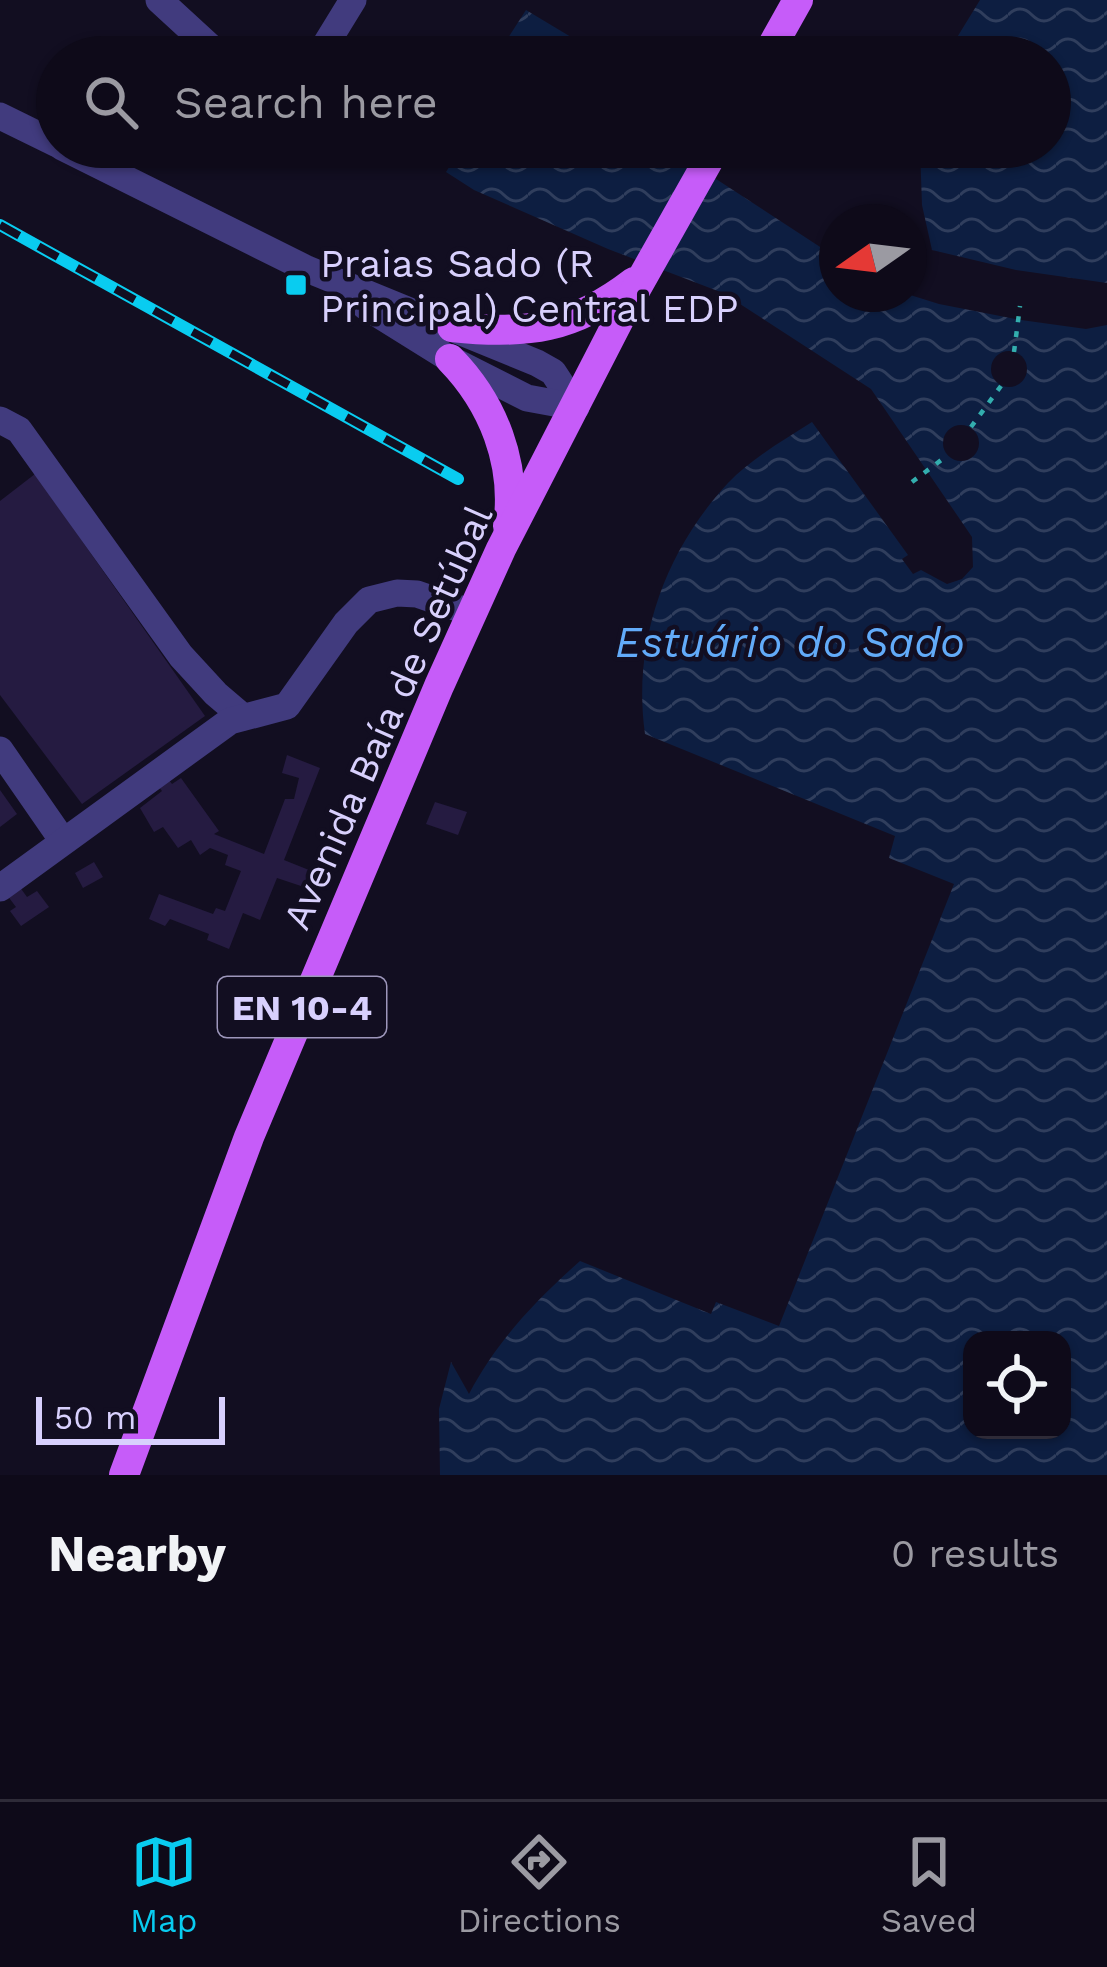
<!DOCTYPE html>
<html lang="en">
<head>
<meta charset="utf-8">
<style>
  body { margin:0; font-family:"Work Sans",sans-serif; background:#171322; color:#f1f3f6 }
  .controls { position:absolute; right:36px; bottom:36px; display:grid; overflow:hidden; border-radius:24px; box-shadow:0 3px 9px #0004 }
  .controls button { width:108px; height:108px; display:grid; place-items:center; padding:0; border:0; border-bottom:3px solid #2e2b38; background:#0e0a19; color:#f1f3f6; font:60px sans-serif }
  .compass { position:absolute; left:819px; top:204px; width:108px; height:108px; border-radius:50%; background:#0e0a19; box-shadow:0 3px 9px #0004; rotate:256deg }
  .scale { position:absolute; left:36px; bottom:30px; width:189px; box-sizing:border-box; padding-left:12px; border:6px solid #d8d0fd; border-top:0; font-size:33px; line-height:42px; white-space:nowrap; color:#d8d0fd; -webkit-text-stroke:9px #120e21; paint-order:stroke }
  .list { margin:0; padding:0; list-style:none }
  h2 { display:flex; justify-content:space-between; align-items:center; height:156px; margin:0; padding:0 48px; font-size:51px }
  h2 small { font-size:39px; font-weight:400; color:#9b9aa2 }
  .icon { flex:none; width:66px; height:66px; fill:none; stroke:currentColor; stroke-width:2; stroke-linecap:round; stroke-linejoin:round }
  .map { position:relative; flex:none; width:1107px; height:1475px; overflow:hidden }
  .search { position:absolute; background:#0e0a19; box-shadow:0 3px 9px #0004; left:36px; right:36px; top:36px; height:132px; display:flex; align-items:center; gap:30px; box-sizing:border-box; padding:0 42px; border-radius:66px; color:#9b9aa2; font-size:45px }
  .sheet { height:324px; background:#0e0a19 }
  nav { display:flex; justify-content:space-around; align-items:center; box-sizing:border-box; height:168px; border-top:3px solid #2e2b38; background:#0e0a19; font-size:33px; color:#9b9aa2 }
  nav a { display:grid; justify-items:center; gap:6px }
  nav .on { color:#09ccf0 }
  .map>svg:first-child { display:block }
  .water { fill:url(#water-waves); fill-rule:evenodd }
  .pier { fill:#120e21 }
  .building { fill:#251b41 }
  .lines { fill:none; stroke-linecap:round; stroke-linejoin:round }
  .path { stroke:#33aeae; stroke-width:4.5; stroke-dasharray:6 9; stroke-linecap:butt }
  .minor { stroke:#413b7e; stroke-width:27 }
  .major { stroke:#c65cf9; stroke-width:30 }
  .rail-casing { stroke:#09ccf0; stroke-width:12 }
  .rail { stroke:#120e21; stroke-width:8; stroke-dasharray:22; stroke-linecap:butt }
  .poi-dot { fill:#09ccf0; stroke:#120e21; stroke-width:4.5 }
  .labels { text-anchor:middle; stroke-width:9; stroke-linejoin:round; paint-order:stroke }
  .shield { fill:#120e21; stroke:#9d96bb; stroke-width:3 }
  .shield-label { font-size:36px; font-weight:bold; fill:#d8d0fd }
  .poi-label { font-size:39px; fill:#d8d0fd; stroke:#120e21; text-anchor:start }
  .street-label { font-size:39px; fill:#d8d0fd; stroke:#120e21 }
  .water-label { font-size:42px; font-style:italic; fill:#62abf9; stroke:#120e21 }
</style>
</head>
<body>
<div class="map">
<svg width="1107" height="1475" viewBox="0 0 1107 1475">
  <defs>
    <pattern id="water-waves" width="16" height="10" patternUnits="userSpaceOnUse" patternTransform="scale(3)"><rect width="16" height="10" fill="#0d1e41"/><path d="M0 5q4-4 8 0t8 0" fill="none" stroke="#303e5d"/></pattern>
  </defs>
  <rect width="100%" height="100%" fill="#120e21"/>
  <!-- water -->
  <g class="water">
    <path d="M980 0H1107V283L1016 270 932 250 922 205 920 147H1050V57H945Z"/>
    <path d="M526 10 571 37 588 57 497 55Z"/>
    <path d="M462 147H667L837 258V294H907L939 304 1021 320 1086 329 1107 325V1475H440L439 1409 451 1362 469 1394C497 1341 535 1301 580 1261L711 1314 716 1302 779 1326 954 884 889 858 895 836 645 734C632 642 665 551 728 483 752 458 784 440 812 422L908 555 902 559 913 574 921 570 947 584 962 579 973 567 972 537 871 389 723 293 608 249 474 190 446 172ZM972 1340H1062V1430H972Z"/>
  </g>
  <!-- pier -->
  <g class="pier">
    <circle cx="1009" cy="369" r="18"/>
    <circle cx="961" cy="443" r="18"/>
  </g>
  <!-- building -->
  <g class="building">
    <path d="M35 474 205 716 82 804 0 695V501Z"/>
    <path d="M287 755 320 768 284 860 309 870 304 887 277 878 260 920 243 913 229 949 207 940 209 934 170 919 165 926 149 919 159 894 213 914 216 908 225 911 241 871 225 865 228 855 210 848 200 855 191 840 178 848 163 827 154 832 140 808 162 791 156 783 166 776 172 784 181 778 219 831 214 834 264 854 285 799H294L299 778 282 773Z"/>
    <path d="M0 790 17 814 0 827Z"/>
    <path d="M435 802 467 812 458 835 426 824Z"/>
    <path d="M94 862 103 877 83 888 75 873Z"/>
    <path d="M19 886 27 897 37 891 49 907 21 926 10 911 16 907 7 895Z"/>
  </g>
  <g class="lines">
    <!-- path -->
    <g class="path">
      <path d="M1014 352 1020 306"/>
      <path d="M971 427 1001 386"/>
      <path d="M912 482 948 455"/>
    </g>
    <!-- minor -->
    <g class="minor">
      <path d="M159 0 221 57"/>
      <path d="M318 57 353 0"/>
      <path d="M0 116 57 144"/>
      <path d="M62 147 307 269 537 363 553 372 576 407"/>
      <path d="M365 306 450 359 527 398 576 407"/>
      <path d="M0 420 19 430 181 656 216 694 243 717"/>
      <path d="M0 750 63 841"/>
      <path d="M0 888 230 721 287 706 346 623 369 600 397 593 417 594 472 613"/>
    </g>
    <!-- major -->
    <g class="major">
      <path d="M766 57 798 0"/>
      <path d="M452 327C527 335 573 329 634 282"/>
      <path d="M450 359C493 403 517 463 508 526"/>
      <path d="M124 1475 249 1137 439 686 501 549 623 312 716 147"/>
    </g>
    <defs>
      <path id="rail" d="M0 225 458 479"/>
    </defs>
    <!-- rail casing -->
    <use href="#rail" class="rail-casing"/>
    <!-- rail -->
    <use href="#rail" class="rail"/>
  </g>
  <!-- markers -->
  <rect class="poi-dot" x="284" y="273" width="24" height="24" rx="6"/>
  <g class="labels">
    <!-- shield labels -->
    <rect class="shield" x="218" y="977" width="168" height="60" rx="9"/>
    <g class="shield-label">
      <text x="302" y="1020">EN 10-4</text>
    </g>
    <!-- poi labels -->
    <g class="poi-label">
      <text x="320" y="277">Praias Sado (R<tspan x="320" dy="45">Principal) Central EDP</tspan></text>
    </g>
    <!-- street labels -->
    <g class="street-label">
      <text transform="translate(387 717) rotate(-66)" y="14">Avenida Baía de Setúbal</text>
    </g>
    <!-- water labels -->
    <g class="water-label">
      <text x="790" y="657">Estuário do Sado</text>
    </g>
  </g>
</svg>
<div class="controls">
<button><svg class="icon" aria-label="locate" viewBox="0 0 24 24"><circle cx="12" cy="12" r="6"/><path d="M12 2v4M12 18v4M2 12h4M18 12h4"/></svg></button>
</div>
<svg class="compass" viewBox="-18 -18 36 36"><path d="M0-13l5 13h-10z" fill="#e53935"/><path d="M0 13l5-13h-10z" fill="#9b9aa2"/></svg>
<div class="scale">50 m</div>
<div class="search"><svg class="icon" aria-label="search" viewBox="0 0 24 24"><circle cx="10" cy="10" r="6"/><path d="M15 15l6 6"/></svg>Search here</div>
</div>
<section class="sheet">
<h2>Nearby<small>0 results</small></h2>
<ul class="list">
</ul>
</section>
<nav>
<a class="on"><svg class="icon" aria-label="map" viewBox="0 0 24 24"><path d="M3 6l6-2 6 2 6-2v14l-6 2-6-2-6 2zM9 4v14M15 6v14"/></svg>Map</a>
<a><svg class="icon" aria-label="directions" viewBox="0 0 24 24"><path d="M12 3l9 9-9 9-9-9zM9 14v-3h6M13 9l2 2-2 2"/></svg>Directions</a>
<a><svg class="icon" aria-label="saved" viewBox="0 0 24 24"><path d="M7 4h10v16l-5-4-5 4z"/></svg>Saved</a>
</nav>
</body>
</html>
